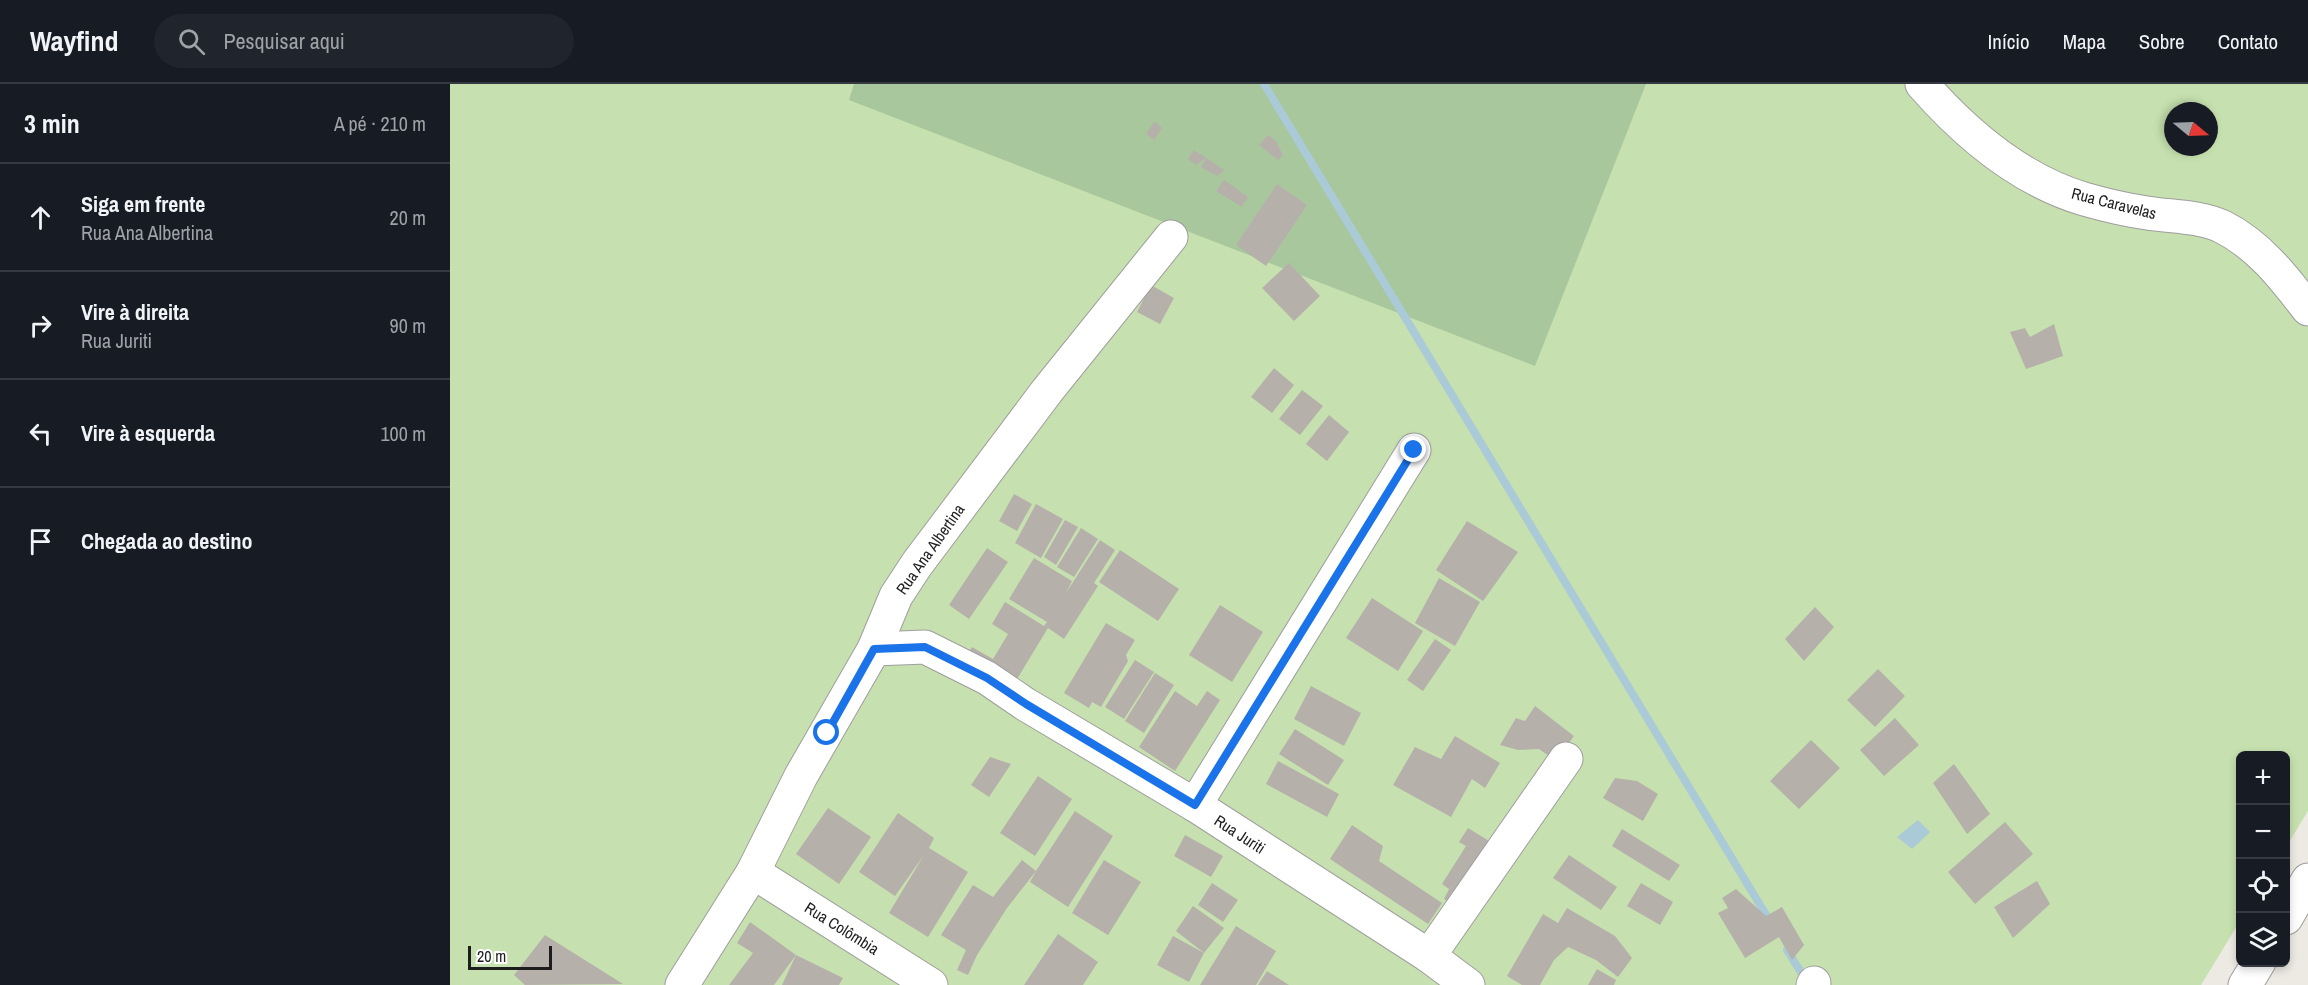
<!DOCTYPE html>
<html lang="pt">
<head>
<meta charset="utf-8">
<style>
  body { margin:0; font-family:"Archivo Narrow",sans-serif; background:#20242c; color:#f1f3f6 }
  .controls { position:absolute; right:18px; bottom:18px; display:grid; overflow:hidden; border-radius:9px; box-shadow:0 3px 9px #0003 }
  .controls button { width:54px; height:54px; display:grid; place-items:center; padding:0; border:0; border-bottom:2px solid #363941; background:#171b24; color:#f1f3f6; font:30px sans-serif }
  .compass { position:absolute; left:1714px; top:18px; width:54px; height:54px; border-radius:50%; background:#171b24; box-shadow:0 3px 9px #0003; rotate:109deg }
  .scale { position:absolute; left:18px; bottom:15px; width:84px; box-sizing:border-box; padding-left:6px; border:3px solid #1d1d1d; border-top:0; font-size:16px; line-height:21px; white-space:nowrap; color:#1d1d1d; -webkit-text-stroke:4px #fff; paint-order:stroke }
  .stop { position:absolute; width:18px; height:18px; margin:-14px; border:4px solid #1a73e8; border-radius:50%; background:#fff }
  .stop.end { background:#1a73e8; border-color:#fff; box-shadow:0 2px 6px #0008 }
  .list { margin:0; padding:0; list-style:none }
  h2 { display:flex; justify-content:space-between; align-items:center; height:78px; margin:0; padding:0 24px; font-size:26px }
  h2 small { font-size:20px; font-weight:400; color:#9ea1a6 }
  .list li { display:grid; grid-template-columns:39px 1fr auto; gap:18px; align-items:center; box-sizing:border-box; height:108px; padding:0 24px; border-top:2px solid #363941 }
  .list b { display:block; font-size:22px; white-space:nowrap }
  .list p { margin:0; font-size:20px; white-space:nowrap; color:#9ea1a6 }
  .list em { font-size:20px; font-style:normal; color:#9ea1a6 }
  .icon { flex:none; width:33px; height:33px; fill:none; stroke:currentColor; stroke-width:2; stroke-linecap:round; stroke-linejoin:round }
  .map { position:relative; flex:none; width:1858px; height:901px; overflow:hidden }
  header { display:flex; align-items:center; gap:36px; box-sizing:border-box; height:84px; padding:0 30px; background:#171b24; border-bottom:2px solid #363941 }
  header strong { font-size:28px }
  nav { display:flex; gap:33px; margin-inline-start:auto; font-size:21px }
  .search { width:420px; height:54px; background:#20242c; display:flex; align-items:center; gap:15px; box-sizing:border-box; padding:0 21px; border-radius:33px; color:#9ea1a6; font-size:22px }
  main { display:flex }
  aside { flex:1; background:#171b24 }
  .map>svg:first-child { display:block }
  .grass { fill:#c6e1af; fill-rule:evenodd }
  .forest { fill:#a8c79d }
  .water { fill:#a9cad6 }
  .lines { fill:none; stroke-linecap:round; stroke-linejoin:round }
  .stream { stroke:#a9cad6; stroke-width:8 }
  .building { fill:#b6b0aa }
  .minor-casing { stroke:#9e9e9e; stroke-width:35 }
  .minor { stroke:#fff; stroke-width:33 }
  .route { stroke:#1a73e8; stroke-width:8 }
  .labels { text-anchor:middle; stroke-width:4.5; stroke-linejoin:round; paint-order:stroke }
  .street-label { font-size:16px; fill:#1d1d1d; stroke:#fff }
</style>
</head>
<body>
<header>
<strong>Wayfind</strong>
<div class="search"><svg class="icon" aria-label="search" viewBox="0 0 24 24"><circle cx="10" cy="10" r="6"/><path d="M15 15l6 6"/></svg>Pesquisar aqui</div>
<nav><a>Início</a><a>Mapa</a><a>Sobre</a><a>Contato</a></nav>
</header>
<main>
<aside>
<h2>3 min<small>A pé · 210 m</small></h2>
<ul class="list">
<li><svg class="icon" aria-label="ahead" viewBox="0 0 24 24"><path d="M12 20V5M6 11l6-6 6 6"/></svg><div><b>Siga em frente</b><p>Rua Ana Albertina</p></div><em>20 m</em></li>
<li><svg class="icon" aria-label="right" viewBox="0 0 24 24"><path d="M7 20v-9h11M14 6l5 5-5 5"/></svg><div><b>Vire à direita</b><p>Rua Juriti</p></div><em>90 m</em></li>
<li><svg class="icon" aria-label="left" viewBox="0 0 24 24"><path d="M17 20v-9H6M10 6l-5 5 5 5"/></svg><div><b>Vire à esquerda</b></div><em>100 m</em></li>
<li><svg class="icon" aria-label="arrive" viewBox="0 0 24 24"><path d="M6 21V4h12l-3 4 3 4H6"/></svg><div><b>Chegada ao destino</b></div></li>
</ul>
</aside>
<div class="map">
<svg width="1858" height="901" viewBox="0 0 1858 901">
  <rect width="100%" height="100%" fill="#edeae4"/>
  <!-- grass -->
  <path class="grass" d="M0 0H1858V727L1836 763V672H1790V837L1751 901H0ZM1723 27H1759V63H1723Z"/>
  <!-- forest -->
  <path class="forest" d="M404 0H1196L1085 282 399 16Z"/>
  <!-- water -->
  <path class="water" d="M1468 736 1480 748 1462 765 1447 753Z"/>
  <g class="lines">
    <!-- stream -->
    <g class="stream">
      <path d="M814 0 1321 839"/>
      <path d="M1337 866 1357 898"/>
    </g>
  </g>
  <!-- building -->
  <g class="building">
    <path d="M705 37 712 44 704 56 696 50Z"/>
    <path d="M818 51 825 56 833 71 828 76 809 61Z"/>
    <path d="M744 66 774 86 767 92 751 83 756 74 746 81 738 75Z"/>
    <path d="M774 96 798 113 792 123 766 107Z"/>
    <path d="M827 100 857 121 816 182 786 161Z"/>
    <path d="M839 179 870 212 844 237 812 204Z"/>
    <path d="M701 201 724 214 710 240 687 228Z"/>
    <path d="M1604 240 1613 272 1576 285 1560 248 1575 244 1580 253Z"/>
    <path d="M824 284 844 301 822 329 801 313Z"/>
    <path d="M852 306 873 322 850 351 829 335Z"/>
    <path d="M879 331 899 348 877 377 856 360Z"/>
    <path d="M564 410 582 420 567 447 549 437Z"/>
    <path d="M586 420 613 435 591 474 565 459Z"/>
    <path d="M615 436 628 443 606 481 594 473Z"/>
    <path d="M1017 437 1068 468 1033 517 986 486Z"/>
    <path d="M631 444 648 455 624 493 607 483Z"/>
    <path d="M650 456 665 466 644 499 648 502 614 555 598 544 561 605 514 577 522 563 543 575 558 550 542 540 555 518 594 542 597 538 559 515 584 474 622 497 616 509Z"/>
    <path d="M537 464 558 478 519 535 499 521Z"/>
    <path d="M670 466 729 505 708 537 649 498Z"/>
    <path d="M989 494 1030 518 1005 562 965 539Z"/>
    <path d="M922 514 973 547 948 587 896 554Z"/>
    <path d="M770 521 813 548 782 598 739 571Z"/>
    <path d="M1365 523 1384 543 1354 577 1335 555Z"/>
    <path d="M656 539 685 556 676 571 678 577 651 623 642 618 639 624 614 609Z"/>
    <path d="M985 555 1001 566 973 607 957 596Z"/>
    <path d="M685 576 704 588 674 635 655 623Z"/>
    <path d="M1428 585 1455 612 1425 643 1397 616Z"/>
    <path d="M705 589 724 601 694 649 675 637Z"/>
    <path d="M861 602 911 629 894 662 844 635Z"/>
    <path d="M725 607 747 622 757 607 770 616 725 687 689 663Z"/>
    <path d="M1085 622 1124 652 1106 677 1089 665 1068 666 1050 661 1066 634 1075 637Z"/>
    <path d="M1445 634 1469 661 1434 692 1410 666Z"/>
    <path d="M845 645 894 676 878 701 829 670Z"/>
    <path d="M1005 652 1050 679 1035 704 1022 695 1001 733 943 701 965 663 991 675Z"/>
    <path d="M1361 656 1390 684 1349 725 1320 697Z"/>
    <path d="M540 673 561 680 539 713 521 701Z"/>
    <path d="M828 677 889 710 877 733 816 700Z"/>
    <path d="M1504 680 1540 730 1517 750 1483 699Z"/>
    <path d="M588 692 622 715 585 772 550 749Z"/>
    <path d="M1165 694 1187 697 1208 710 1193 737 1153 714Z"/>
    <path d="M378 724 421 753 389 800 346 770Z"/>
    <path d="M625 727 663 752 618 823 580 798 586 787 557 824 527 871 518 891 507 886 516 866 491 851 523 801 543 813 572 776 586 787Z"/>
    <path d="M448 729 484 754 479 764 518 788 478 853 439 829 474 771 445 812 409 788Z"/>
    <path d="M1555 738 1583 770 1525 820 1498 788Z"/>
    <path d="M902 741 933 762 929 777 992 819 978 840 880 775Z"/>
    <path d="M1018 744 1044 760 1006 822 994 815 999 805 992 800 1016 762 1009 758Z"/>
    <path d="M1172 745 1230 781 1219 797 1162 762Z"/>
    <path d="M735 751 773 772 761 793 724 772Z"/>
    <path d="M1119 771 1167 803 1151 826 1103 794Z"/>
    <path d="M654 776 691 798 658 851 622 829Z"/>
    <path d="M1587 797 1600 820 1563 854 1544 823Z"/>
    <path d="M762 799 788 816 773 838 748 821Z"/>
    <path d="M1191 799 1223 818 1210 841 1177 822Z"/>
    <path d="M1286 805 1316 832 1332 823 1354 861 1342 876 1329 853 1295 874 1268 829 1278 824 1272 814Z"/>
    <path d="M743 822 774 844 754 869 726 847Z"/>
    <path d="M1117 824 1165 852 1182 874 1168 893 1146 876 1118 863 1104 876 1090 901H1072L1057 892 1093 830 1108 839Z"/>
    <path d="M300 838 346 871 324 901H279L303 869 287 859Z"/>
    <path d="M786 842 826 867 806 901H750Z"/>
    <path d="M608 850 648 878 633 901H574Z"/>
    <path d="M95 851 173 900 75 901 64 891Z"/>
    <path d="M723 852 754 869 739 898 707 881Z"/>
    <path d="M346 871 393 894 389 901H332Z"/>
    <path d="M1147 885 1166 896 1164 901H1138Z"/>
    <path d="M817 887 839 901H808Z"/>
  </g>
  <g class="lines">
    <defs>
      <g id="minor">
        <path d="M1472 0C1515 49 1570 96 1634 115 1655 121 1676 126 1697 129 1722 133 1750 132 1773 143 1810 162 1834 194 1858 225"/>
        <path d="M424 565 475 563 537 594 575 620 745 721 979 872 1018 901"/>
        <path d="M745 721 964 366"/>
        <path d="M303 788 481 901"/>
        <path d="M1836 834 1858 796"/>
        <path d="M979 872 1116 675"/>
        <path d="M232 901 303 788 351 692 424 565 446 512 467 480 597 307 721 153"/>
        <path d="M1363 901 1364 899"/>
        <path d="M1795 901 1809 878"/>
      </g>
    </defs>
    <!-- minor casing -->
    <use href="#minor" class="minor-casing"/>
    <!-- minor -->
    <use href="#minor" class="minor"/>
  </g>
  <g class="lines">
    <!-- route -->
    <path class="route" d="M377 649 424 565 475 563 537 594 576 620 745 721 964 366"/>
  </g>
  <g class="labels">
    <!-- street labels -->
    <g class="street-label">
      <text transform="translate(1664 119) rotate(14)" y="6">Rua Caravelas</text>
      <text transform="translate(480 465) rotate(-55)" y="6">Rua Ana Albertina</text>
      <text transform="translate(790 750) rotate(33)" y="6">Rua Juriti</text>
      <text transform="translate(392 844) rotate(32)" y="6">Rua Colômbia</text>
    </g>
  </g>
</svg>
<div class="controls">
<button>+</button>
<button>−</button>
<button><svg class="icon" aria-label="locate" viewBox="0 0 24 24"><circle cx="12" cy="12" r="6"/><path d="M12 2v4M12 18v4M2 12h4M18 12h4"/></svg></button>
<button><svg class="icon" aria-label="layers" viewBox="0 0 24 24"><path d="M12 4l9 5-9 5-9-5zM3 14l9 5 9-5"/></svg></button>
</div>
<svg class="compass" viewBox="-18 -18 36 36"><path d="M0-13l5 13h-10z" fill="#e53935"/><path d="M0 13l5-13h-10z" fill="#9ea1a6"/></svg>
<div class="scale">20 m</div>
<div class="stop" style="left:377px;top:649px"></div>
<div class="stop end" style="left:964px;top:366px"></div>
</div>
</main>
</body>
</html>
